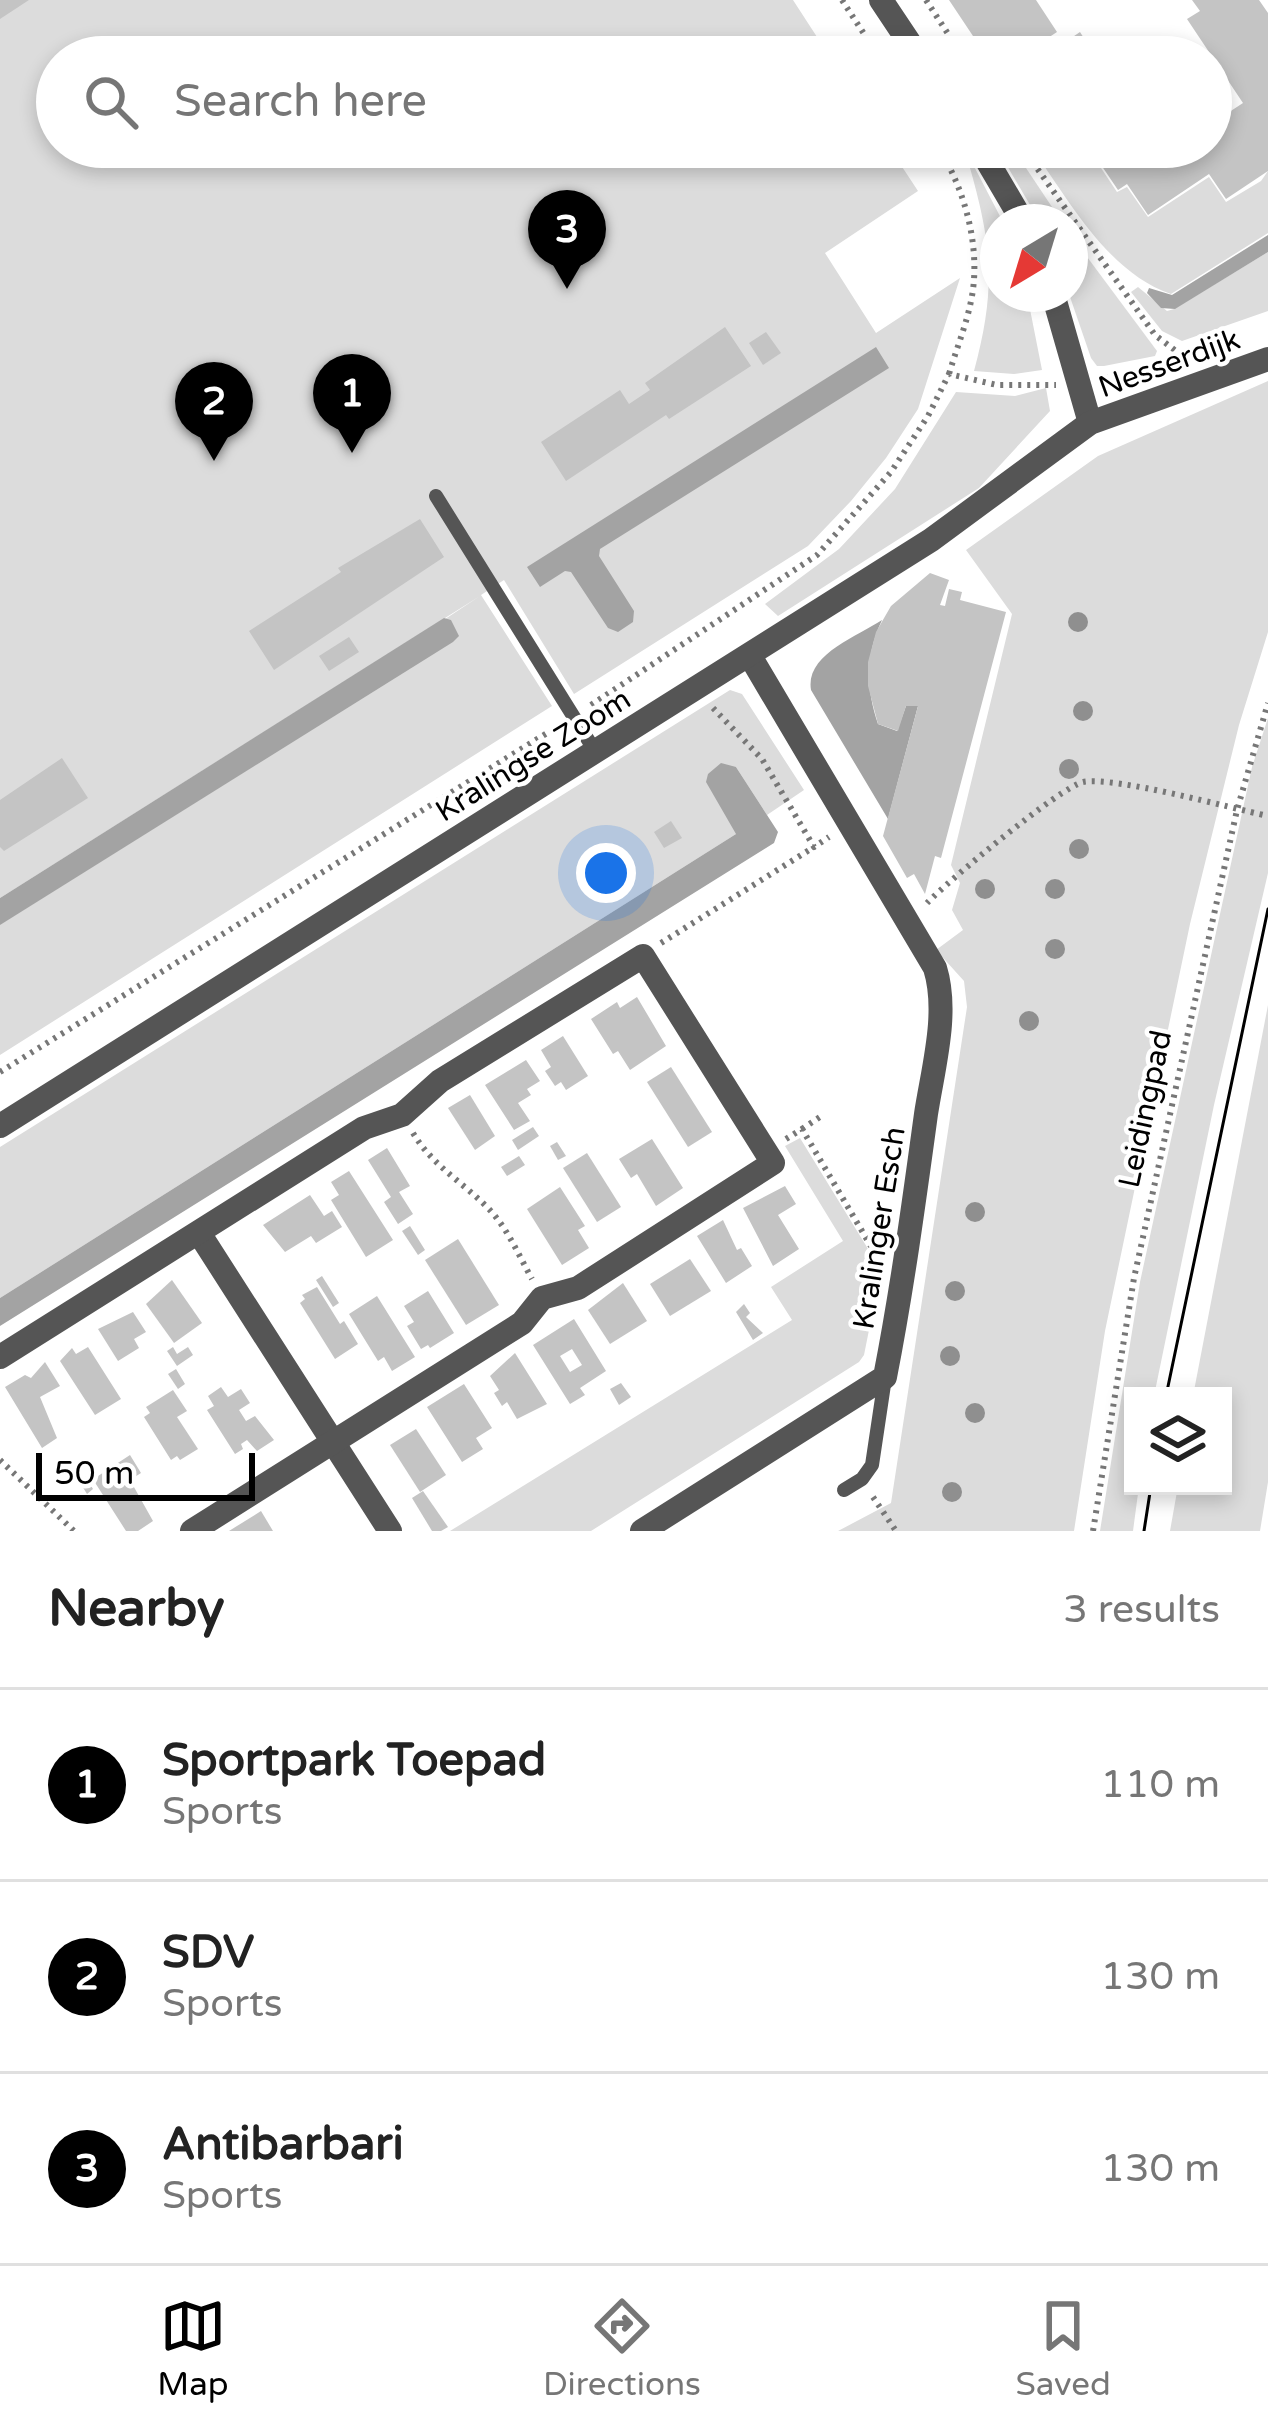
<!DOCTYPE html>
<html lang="en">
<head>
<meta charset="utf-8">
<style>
  body { margin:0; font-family:"Varela Round",sans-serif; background:#f6f6f6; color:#222 }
  .controls { position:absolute; right:36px; bottom:36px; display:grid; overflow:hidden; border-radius:0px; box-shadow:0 6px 18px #0003 }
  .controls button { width:108px; height:108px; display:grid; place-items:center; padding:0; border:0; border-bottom:3px solid #e0e0e0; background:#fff; color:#222; font:60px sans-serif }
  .compass { position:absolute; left:980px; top:204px; width:108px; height:108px; border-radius:50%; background:#fff; box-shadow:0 6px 18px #0003; rotate:218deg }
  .scale { position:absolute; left:36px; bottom:30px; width:219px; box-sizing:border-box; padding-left:12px; border:6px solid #000; border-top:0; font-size:33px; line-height:42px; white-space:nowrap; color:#000; -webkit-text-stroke:9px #fff; paint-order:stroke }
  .you { position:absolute; left:606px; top:873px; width:42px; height:42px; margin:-30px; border:9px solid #fff; border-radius:50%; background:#1a73e8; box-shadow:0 0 0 18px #1a73e833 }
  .badge { display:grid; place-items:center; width:78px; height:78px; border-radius:50%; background:#000; color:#fff; font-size:39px; font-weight:700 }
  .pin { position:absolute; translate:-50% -99px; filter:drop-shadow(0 3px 6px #0008) }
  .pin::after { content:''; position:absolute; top:63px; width:42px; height:36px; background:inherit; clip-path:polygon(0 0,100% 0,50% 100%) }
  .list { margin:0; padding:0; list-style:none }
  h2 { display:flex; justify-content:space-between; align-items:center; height:156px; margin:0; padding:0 48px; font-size:51px }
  h2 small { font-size:39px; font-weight:400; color:#767676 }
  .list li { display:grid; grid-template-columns:78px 1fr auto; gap:36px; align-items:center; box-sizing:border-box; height:192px; padding:0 48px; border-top:3px solid #e0e0e0 }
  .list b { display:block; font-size:45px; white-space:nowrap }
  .list p { margin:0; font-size:39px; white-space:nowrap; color:#767676 }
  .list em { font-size:39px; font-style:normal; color:#767676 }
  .icon { flex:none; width:66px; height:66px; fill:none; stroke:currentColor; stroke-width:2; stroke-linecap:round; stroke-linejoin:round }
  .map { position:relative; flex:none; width:1268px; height:1531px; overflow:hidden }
  .search { position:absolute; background:#fff; box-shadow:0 6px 18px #0003; left:36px; right:36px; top:36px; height:132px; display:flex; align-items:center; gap:30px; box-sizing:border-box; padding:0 42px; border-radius:66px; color:#767676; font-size:45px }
  .sheet { height:732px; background:#fff }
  nav { display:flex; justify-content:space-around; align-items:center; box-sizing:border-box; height:168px; border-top:3px solid #e0e0e0; background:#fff; font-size:33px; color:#767676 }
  nav a { display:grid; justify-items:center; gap:6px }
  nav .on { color:#000 }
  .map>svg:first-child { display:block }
  .green { fill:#dcdcdc }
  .water { fill:#a3a3a3 }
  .building { fill:#c4c4c4; fill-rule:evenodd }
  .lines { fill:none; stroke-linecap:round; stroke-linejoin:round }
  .path { stroke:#777; stroke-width:6; stroke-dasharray:3 6; stroke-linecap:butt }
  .service { stroke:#555; stroke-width:14 }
  .minor { stroke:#555; stroke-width:24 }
  .tertiary { stroke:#555; stroke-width:24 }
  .tram { stroke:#000; stroke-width:3 }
  .tree { fill:#8f8f8f }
  .labels { text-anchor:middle; stroke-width:9; stroke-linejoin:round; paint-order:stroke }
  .street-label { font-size:30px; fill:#000; stroke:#fff }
</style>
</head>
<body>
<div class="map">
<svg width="1268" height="1531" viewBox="0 0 1268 1531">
  <rect width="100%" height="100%" fill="#fff"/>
  <!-- green -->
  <g class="green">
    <path d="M0 0H793L830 57H57V147H889L918 191 825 253 876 333 960 278 918 409 886 458 851 501 808 546 574 694 504 580 481 595 552 706 0 1055V913L480 596 0 898Z"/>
    <path d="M964 147 1003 222H998V294H1027L1042 370 1014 374 974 371C999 279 990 236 964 147Z"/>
    <path d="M996 147H1012L1062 222H1040Z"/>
    <path d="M1031 147H1087L1117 192 1127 187 1148 217 1209 177 1226 202 1261 181 1268 171V233L1171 294C1107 272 1069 200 1031 147Z"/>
    <path d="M1070 234 1157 351 1155 356 1104 366H1097L1091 358 1069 294Z"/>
    <path d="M1268 252V311L1182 341 1162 331 1131 292 1138 287 1167 311 1174 309Z"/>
    <path d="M1268 381V632L1239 725 1190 924 1105 1331 1074 1531H838L891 1503 967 1007 964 981 936 950 963 930 952 910 960 883 951 865 1012 614 966 550 1098 456Z"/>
    <path d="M1046 388 1050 411 979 488 778 616 765 604 839 549 895 489 956 392 1015 396Z"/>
    <path d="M730 690 742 694 804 790 767 815 736 767V834L0 1298V1147Z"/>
    <path d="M1268 718V873L1214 1105 1154 1396H1133V1486H1139L1133 1531H1100L1140 1282 1252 767Z"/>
    <path d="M1268 1005V1482L1260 1531H1170L1178 1486H1223V1396H1193Z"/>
    <path d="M800 1138 881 1270 864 1355 859 1362 591 1531H450L792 1320 771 1287 843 1241 785 1146Z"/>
  </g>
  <!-- water -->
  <g class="water">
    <path d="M1268 235V252L1175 309 1161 308 1147 293 1149 288 1172 295Z"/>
    <path d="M876 347 889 368 600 549 599 556 634 611 633 622 618 632 608 628 571 572 565 571 540 587 527 567Z"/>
    <path d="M444 618 451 620 459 636 453 642 0 925V898Z"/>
    <path d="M882 620C865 656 866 688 878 724L897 731 906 706H918L888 819 811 690C805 655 856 637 882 620Z"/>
    <path d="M721 763 736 767 778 832 774 843 0 1326V1298L736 834 706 782 708 774Z"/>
  </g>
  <!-- building -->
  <g class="building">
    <path d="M0 0H29L0 19Z"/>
    <path d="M949 0H1036L1057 32 1031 49 1036 57H987Z"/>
    <path d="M1192 0H1259L1268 13V171L1226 199 1209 174 1148 215 1127 184 1118 190 1089 147H1211V124L1243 103 1187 19 1200 11Z"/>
    <path d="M1080 32 1096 57H1056L1052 51Z"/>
    <path d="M725 327 751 366 669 419 666 415 566 481 541 442 620 390 629 404 650 390 645 383Z"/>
    <path d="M766 332 781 353 763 365 749 343Z"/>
    <path d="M420 519 444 557 274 670 249 631 341 572 338 568Z"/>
    <path d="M930 573 949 580 940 605 945 606 949 589 962 592 960 600 1006 612 941 858 935 856 925 894 914 874 907 878 883 836 918 706H906L898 731 878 724 868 686V662L876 632 891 606Z"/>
    <path d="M349 637 359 652 329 671 319 656Z"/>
    <path d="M62 758 88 798 4 851 0 847V800Z"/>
    <path d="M671 821 682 838 664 848 654 832Z"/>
    <path d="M637 997 666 1046 630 1070 618 1051 613 1054 591 1019 617 1002 620 1008Z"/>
    <path d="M563 1036 588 1076 566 1090 561 1082 555 1086 545 1071 551 1067 541 1050Z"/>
    <path d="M526 1060 540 1081 527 1089 531 1095 518 1103 530 1121 514 1130 485 1085Z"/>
    <path d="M671 1067 712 1132 688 1147 647 1082Z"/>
    <path d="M470 1095 495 1136 475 1150 448 1108Z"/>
    <path d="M533 1127 539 1136 518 1150 512 1140Z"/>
    <path d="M652 1139 683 1188 656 1206 637 1174 631 1178 619 1159Z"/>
    <path d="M557 1142 566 1156 558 1160 550 1146Z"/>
    <path d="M387 1148 410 1186 399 1192 413 1214 398 1224 384 1202 391 1197 368 1160Z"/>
    <path d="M587 1153 621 1207 597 1222 563 1168Z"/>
    <path d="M519 1156 525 1165 507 1176 501 1167Z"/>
    <path d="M349 1171 393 1240 366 1257 331 1200 339 1195 331 1182Z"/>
    <path d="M785 1186 796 1204 778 1215 799 1249 773 1266 743 1208Z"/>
    <path d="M560 1187 585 1226 578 1230 589 1248 562 1265 527 1209Z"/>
    <path d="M310 1195 324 1216 332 1211 342 1227 316 1243 311 1236 285 1252 263 1225Z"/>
    <path d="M723 1220 737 1250 741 1248 752 1266 726 1283 697 1236Z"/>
    <path d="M410 1226 425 1250 418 1255 402 1231Z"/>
    <path d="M458 1239 499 1305 466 1325 425 1260Z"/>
    <path d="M690 1259 711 1291 670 1316 650 1284Z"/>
    <path d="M322 1276 339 1303 333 1307 316 1280Z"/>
    <path d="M172 1280 202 1323 174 1343 146 1304Z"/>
    <path d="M623 1283 647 1321 610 1344 588 1310Z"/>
    <path d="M317 1287 340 1324 344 1321 358 1344 335 1359 300 1303 305 1299 302 1295Z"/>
    <path d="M428 1291 454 1333 430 1348 428 1345 421 1349 407 1326 414 1322 404 1306Z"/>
    <path d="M377 1296 415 1357 392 1371 384 1357 378 1361 349 1314Z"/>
    <path d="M744 1304 750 1313 746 1317 763 1333 753 1340 736 1312Z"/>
    <path d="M133 1312 146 1332 134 1339 139 1348 118 1361 98 1329Z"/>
    <path d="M574 1319 606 1371 580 1388 585 1395 570 1404 533 1345ZM572 1349 582 1365 570 1372 560 1356Z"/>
    <path d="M88 1347 121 1399 95 1415 60 1361 72 1348 76 1354Z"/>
    <path d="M173 1347 177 1354 188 1347 193 1355 177 1366 167 1351Z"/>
    <path d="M515 1353 547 1404 517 1419 507 1402 502 1406 494 1393 499 1390 490 1376Z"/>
    <path d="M45 1362 60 1386 40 1397 57 1438 42 1448 5 1387 25 1375 31 1378Z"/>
    <path d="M176 1369 185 1384 178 1389 168 1374Z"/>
    <path d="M621 1383 631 1397 619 1405 610 1389Z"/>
    <path d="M464 1384 492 1428 476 1438 483 1449 462 1462 427 1407Z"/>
    <path d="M221 1387 228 1397 241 1389 250 1403 239 1410 246 1421 255 1416 274 1440 257 1451 247 1440 241 1444 243 1449 235 1454 207 1410 214 1406 208 1396Z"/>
    <path d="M173 1390 187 1411 177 1417 198 1449 180 1460 177 1456 171 1460 144 1417 150 1413 146 1407Z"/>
    <path d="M416 1429 446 1475 420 1492 390 1445Z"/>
    <path d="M130 1455 141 1473 130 1480 153 1521 138 1531H126L94 1481 90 1484 93 1489 87 1494 79 1481 92 1473 95 1478Z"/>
    <path d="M423 1491 448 1527 441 1531H432L412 1498Z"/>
    <path d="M261 1511 273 1531H229Z"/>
  </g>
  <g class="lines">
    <!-- path -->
    <g class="path">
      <path d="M842 0 879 57"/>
      <path d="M926 0 963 57"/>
      <path d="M938 147C965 189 982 250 971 301 966 326 956 350 949 374"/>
      <path d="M1022 147 1155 335 1189 361"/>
      <path d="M1105 378 1157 368"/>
      <path d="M591 705 817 555 891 472 928 416 949 374 997 385H1056"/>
      <path d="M713 708 762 759 814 847 829 837"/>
      <path d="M927 903C948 881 1059 788 1083 782 1114 776 1231 808 1268 816"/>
      <path d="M661 943 814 847"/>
      <path d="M0 1072 560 725"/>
      <path d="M802 1129 820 1117"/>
      <path d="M413 1133C433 1166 461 1181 487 1207 507 1227 518 1254 532 1279"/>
      <path d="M786 1139 802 1129 872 1248 880 1252"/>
      <path d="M0 1460 74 1531"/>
      <path d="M873 1497 896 1531"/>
      <path d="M1093 1531 1134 1278 1237 810 1268 703"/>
    </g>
    <!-- service -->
    <g class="service">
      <path d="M436 496 595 751"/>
      <path d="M844 1490 862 1479 872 1465 885 1378"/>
    </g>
    <!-- minor -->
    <g class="minor">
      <path d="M199 1233 390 1531"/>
      <path d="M0 1357 364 1128 402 1115 440 1081 643 956 773 1163 578 1288 542 1298 522 1323 192 1531"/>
      <path d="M642 1531 885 1377C902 1290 914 1202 926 1114 933 1068 949 1013 935 968L750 656"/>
    </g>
    <!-- tertiary -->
    <g class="tertiary">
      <path d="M881 0 919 57"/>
      <path d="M979 147 1023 222"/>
      <path d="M1053 294 1090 423"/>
      <path d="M0 1126 931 540 1090 423 1268 359"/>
    </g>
    <!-- tram -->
    <g class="tram">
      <path d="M1166 1396 1268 909"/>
      <path d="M1144 1531 1151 1486"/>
    </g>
  </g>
  <!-- trees -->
  <g class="tree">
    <circle cx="1078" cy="622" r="10"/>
    <circle cx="1083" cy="711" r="10"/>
    <circle cx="1069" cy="769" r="10"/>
    <circle cx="1079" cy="849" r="10"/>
    <circle cx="985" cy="889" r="10"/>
    <circle cx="1055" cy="889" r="10"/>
    <circle cx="1055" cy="949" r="10"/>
    <circle cx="1029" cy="1021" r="10"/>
    <circle cx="975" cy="1212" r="10"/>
    <circle cx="955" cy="1291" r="10"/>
    <circle cx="950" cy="1356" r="10"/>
    <circle cx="975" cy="1413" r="10"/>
    <circle cx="952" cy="1492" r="10"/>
  </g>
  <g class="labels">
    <!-- street labels -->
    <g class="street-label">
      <text transform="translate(1169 363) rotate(-20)" y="10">Nesserdijk</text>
      <text transform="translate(533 755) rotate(-32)" y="10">Kralingse Zoom</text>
      <text transform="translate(1145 1109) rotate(-78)" y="10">Leidingpad</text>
      <text transform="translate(879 1228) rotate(-81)" y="10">Kralinger Esch</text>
    </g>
  </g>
</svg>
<div class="controls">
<button><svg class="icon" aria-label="layers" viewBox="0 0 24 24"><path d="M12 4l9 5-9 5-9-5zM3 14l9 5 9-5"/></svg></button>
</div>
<svg class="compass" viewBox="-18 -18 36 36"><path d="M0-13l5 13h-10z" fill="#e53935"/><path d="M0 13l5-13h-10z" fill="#767676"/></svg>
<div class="scale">50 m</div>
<div class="you"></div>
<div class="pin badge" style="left:352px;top:453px">1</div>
<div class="pin badge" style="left:214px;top:461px">2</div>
<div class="pin badge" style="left:567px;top:289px">3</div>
<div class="search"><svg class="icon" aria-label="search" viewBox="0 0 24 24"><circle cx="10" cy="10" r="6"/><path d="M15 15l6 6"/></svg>Search here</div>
</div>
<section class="sheet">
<h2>Nearby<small>3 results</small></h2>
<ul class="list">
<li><span class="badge">1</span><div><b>Sportpark Toepad</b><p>Sports</p></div><em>110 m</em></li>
<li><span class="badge">2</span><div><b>SDV</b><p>Sports</p></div><em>130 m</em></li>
<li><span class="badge">3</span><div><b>Antibarbari</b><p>Sports</p></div><em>130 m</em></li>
</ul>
</section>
<nav>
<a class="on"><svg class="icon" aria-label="map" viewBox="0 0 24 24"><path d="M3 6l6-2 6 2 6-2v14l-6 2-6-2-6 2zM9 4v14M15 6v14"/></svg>Map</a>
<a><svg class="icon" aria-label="directions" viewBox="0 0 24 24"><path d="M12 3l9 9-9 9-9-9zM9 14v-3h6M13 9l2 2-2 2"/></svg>Directions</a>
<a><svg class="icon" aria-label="saved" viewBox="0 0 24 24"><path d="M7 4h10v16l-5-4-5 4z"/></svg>Saved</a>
</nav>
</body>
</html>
